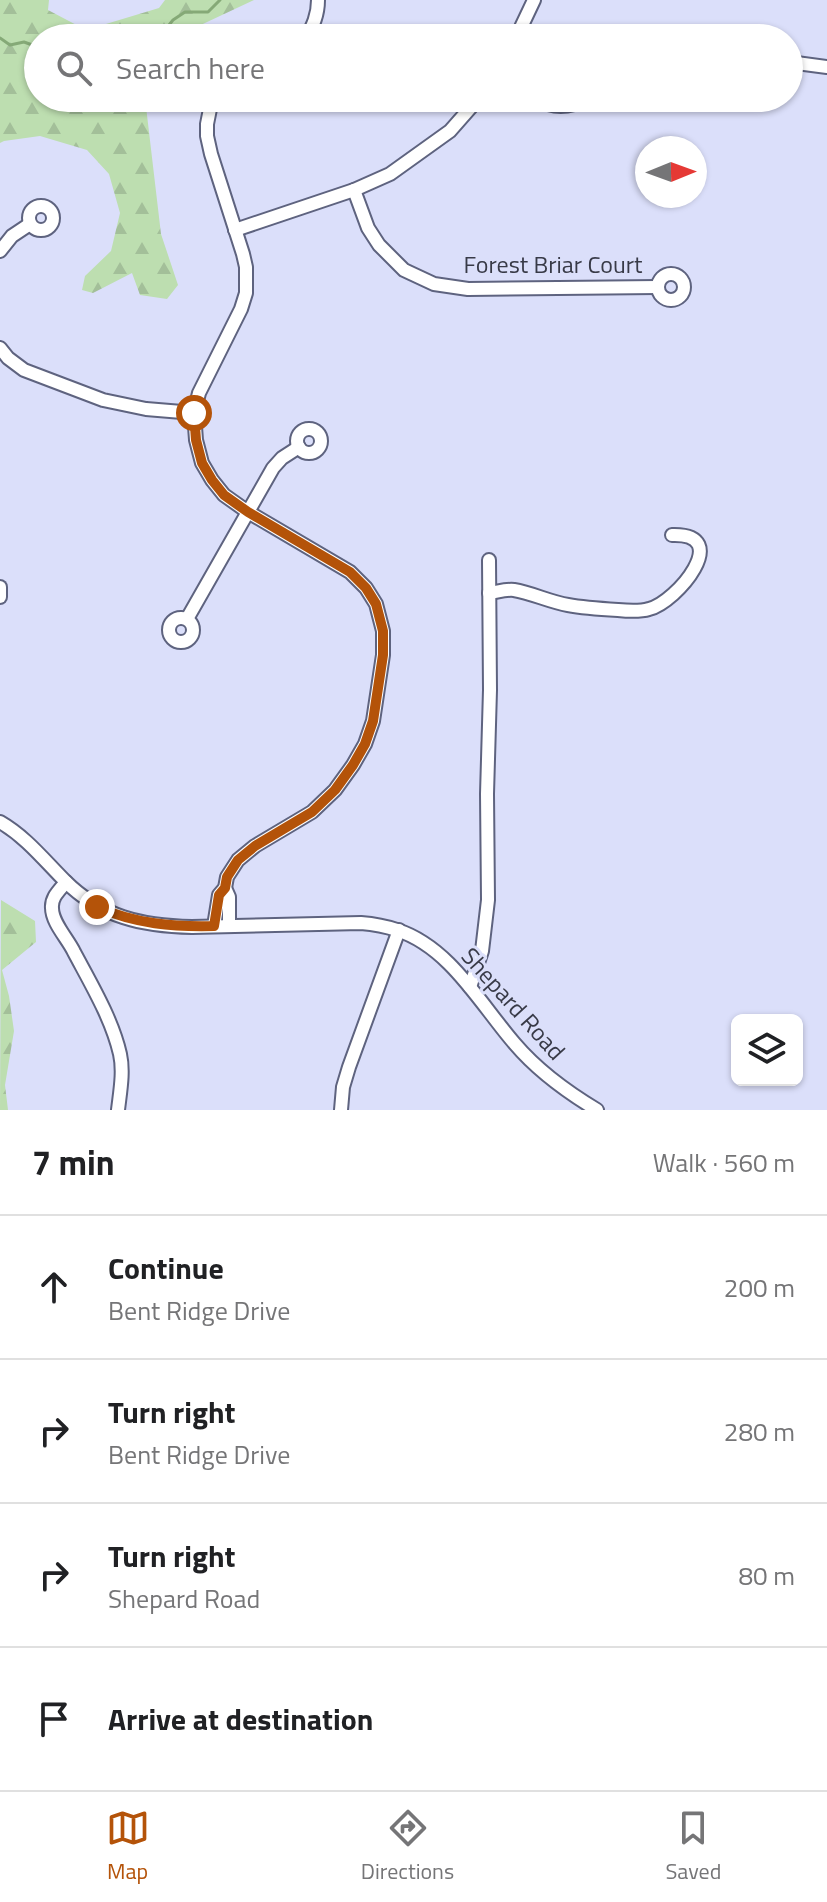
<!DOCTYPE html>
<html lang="en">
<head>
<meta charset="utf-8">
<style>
  body { margin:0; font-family:"Titillium Web",sans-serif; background:#f2f2f2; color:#202124 }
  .controls { position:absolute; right:24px; bottom:24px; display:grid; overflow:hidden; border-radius:12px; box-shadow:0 2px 6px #0004 }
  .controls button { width:72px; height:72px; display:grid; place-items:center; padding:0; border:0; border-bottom:2px solid #e0e0e0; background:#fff; color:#202124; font:40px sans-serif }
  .compass { position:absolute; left:635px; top:136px; width:72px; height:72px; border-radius:50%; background:#fff; box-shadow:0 2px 6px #0004; rotate:89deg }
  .stop { position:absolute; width:24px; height:24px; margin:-18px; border:6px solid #b45309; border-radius:50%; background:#fff }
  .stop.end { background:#b45309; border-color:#fff; box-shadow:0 2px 8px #0008 }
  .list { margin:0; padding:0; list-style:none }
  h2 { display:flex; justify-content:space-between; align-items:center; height:104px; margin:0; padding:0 32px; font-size:34px }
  h2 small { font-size:26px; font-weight:400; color:#757577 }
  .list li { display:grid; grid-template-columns:52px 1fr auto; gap:24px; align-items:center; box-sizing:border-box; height:144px; padding:0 32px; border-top:2px solid #e0e0e0 }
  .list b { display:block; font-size:30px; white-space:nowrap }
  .list p { margin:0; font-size:26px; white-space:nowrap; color:#757577 }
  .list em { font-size:26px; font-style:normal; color:#757577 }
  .icon { flex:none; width:44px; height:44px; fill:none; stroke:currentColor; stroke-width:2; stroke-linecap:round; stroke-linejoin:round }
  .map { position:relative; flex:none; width:827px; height:1110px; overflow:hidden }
  .search { position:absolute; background:#fff; box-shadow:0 2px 6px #0004; left:24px; right:24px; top:24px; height:88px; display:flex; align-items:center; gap:20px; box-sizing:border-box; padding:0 28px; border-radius:44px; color:#757577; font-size:30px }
  .sheet { height:680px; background:#fff }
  nav { display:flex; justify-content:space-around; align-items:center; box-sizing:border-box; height:112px; border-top:2px solid #e0e0e0; background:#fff; font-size:22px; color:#757577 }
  nav a { display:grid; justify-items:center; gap:4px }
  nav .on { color:#b45309 }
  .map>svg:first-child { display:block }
  .forest { fill:url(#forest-firs) }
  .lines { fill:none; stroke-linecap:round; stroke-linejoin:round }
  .stream { stroke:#85a977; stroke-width:3 }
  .minor-casing { stroke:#5e637f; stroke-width:16 }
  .minor { stroke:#fff; stroke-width:12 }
  .route { stroke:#b45309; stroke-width:10 }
  .labels { text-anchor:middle; stroke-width:6; stroke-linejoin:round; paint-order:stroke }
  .street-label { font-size:24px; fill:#383a47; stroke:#dbdffa }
</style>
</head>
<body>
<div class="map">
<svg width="827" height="1110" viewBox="0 0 827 1110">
  <defs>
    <pattern id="forest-firs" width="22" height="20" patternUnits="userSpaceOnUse" patternTransform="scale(2)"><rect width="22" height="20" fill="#bddeb0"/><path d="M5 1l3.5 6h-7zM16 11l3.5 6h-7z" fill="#a3bf99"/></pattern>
  </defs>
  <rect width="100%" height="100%" fill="#dbdffa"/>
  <!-- forest -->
  <g class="forest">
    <path d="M0 0H49L48 10 86 30 159 8 165 0H254L173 38H38V98H145L161 234 178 285 167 299 140 295 132 273 93 293 82 290 85 276 111 251 120 213 109 174 87 150 40 136 4 141 0 143Z"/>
    <path d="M1 900 35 921 36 942 2 970 9 996 14 1031 5 1085 8 1110H0Z"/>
  </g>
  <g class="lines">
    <!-- stream -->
    <g class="stream">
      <path d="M0 38 10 45 24 42 38 47"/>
      <path d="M129 38 142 31 161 35 173 20 185 12H208L220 0"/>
    </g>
    <defs>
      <g id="minor">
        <path d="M306 38C313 26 318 15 318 0"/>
        <path d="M516 38 534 0"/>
        <path d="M789 62 827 67"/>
        <path d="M536 98C553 109 570 108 587 98"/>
        <path d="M354 190 368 228 379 245 404 270 434 284 468 289 658 287"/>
        <circle cx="41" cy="218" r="12"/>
        <path d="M235 230 354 190 390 174 450 131 479 98"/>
        <path d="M0 251 12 236 30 224"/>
        <circle cx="671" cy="287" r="13"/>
        <path d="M0 348 8 358 24 370 103 400 146 409 194 413"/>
        <circle cx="309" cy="441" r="12"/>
        <path d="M0 587V597"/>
        <path d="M489 593C497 592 506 589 514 590 532 593 550 602 568 605 584 608 601 609 618 610 628 611 639 612 649 609 677 602 734 533 672 535"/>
        <circle cx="181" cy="630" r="12"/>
        <path d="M187 619 273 468 282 458 299 447"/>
        <path d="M0 822C26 837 44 860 65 881 101 917 142 926 192 927L361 923C373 924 385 926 397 930 450 947 481 1005 515 1044 538 1071 567 1092 597 1110"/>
        <path d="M66 882C60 890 51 897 52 908 52 923 68 939 74 952 91 984 112 1019 120 1054 124 1072 120 1092 118 1110"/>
        <path d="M225 888 229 897V926"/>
        <path d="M214 926 219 895 225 888 227 877 238 860 255 846 312 812 335 790 353 765 365 744 373 721 383 655V631L376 604 366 588 350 572 248 512 224 495 212 480 202 463 196 440 194 413 199 393 241 309 246 293V267L243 254 211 154 207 136V124L210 109 217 98"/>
        <path d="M470 987 482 951 488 900 487 794 490 690 489 560"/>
        <path d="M341 1110 343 1087 349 1067 399 930"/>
      </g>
    </defs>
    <!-- minor casing -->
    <use href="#minor" class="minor-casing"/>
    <!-- minor -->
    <use href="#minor" class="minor"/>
  </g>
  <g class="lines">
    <!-- route -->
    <path class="route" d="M97 907C136 924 173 927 214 926L219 895 225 888 227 877 238 860 255 846 312 812 335 790 353 765 365 744 373 721 383 655V631L376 604 366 588 350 572 248 512 224 495 212 480 202 463 196 440 194 413"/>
  </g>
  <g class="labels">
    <!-- street labels -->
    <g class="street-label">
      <text x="553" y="273">Forest Briar Court</text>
      <text transform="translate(513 1004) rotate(48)" y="8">Shepard Road</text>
    </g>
  </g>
</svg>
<div class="controls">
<button><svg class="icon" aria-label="layers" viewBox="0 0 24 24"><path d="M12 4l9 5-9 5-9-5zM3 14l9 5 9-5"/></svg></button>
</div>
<svg class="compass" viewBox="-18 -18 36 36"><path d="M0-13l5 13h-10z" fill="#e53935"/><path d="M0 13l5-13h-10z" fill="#757577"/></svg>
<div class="stop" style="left:194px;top:413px"></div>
<div class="stop end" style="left:97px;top:907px"></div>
<div class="search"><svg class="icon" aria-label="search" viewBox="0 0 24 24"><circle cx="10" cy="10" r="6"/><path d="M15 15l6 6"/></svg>Search here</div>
</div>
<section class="sheet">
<h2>7 min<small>Walk · 560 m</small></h2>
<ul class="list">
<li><svg class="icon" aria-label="ahead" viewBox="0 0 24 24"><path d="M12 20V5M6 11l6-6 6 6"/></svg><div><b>Continue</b><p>Bent Ridge Drive</p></div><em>200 m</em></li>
<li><svg class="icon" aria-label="right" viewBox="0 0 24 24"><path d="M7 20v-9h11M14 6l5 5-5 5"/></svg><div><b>Turn right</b><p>Bent Ridge Drive</p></div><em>280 m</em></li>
<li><svg class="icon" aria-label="right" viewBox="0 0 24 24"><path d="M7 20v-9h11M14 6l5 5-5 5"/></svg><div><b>Turn right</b><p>Shepard Road</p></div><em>80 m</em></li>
<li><svg class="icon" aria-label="arrive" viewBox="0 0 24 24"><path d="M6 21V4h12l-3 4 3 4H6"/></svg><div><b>Arrive at destination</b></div></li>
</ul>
</section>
<nav>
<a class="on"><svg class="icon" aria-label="map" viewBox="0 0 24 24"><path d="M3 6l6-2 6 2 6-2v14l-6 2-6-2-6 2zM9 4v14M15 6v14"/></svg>Map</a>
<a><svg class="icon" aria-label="directions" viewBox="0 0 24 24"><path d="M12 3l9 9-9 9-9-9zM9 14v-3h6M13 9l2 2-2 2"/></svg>Directions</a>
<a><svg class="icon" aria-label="saved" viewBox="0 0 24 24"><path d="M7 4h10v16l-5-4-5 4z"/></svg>Saved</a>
</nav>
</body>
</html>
